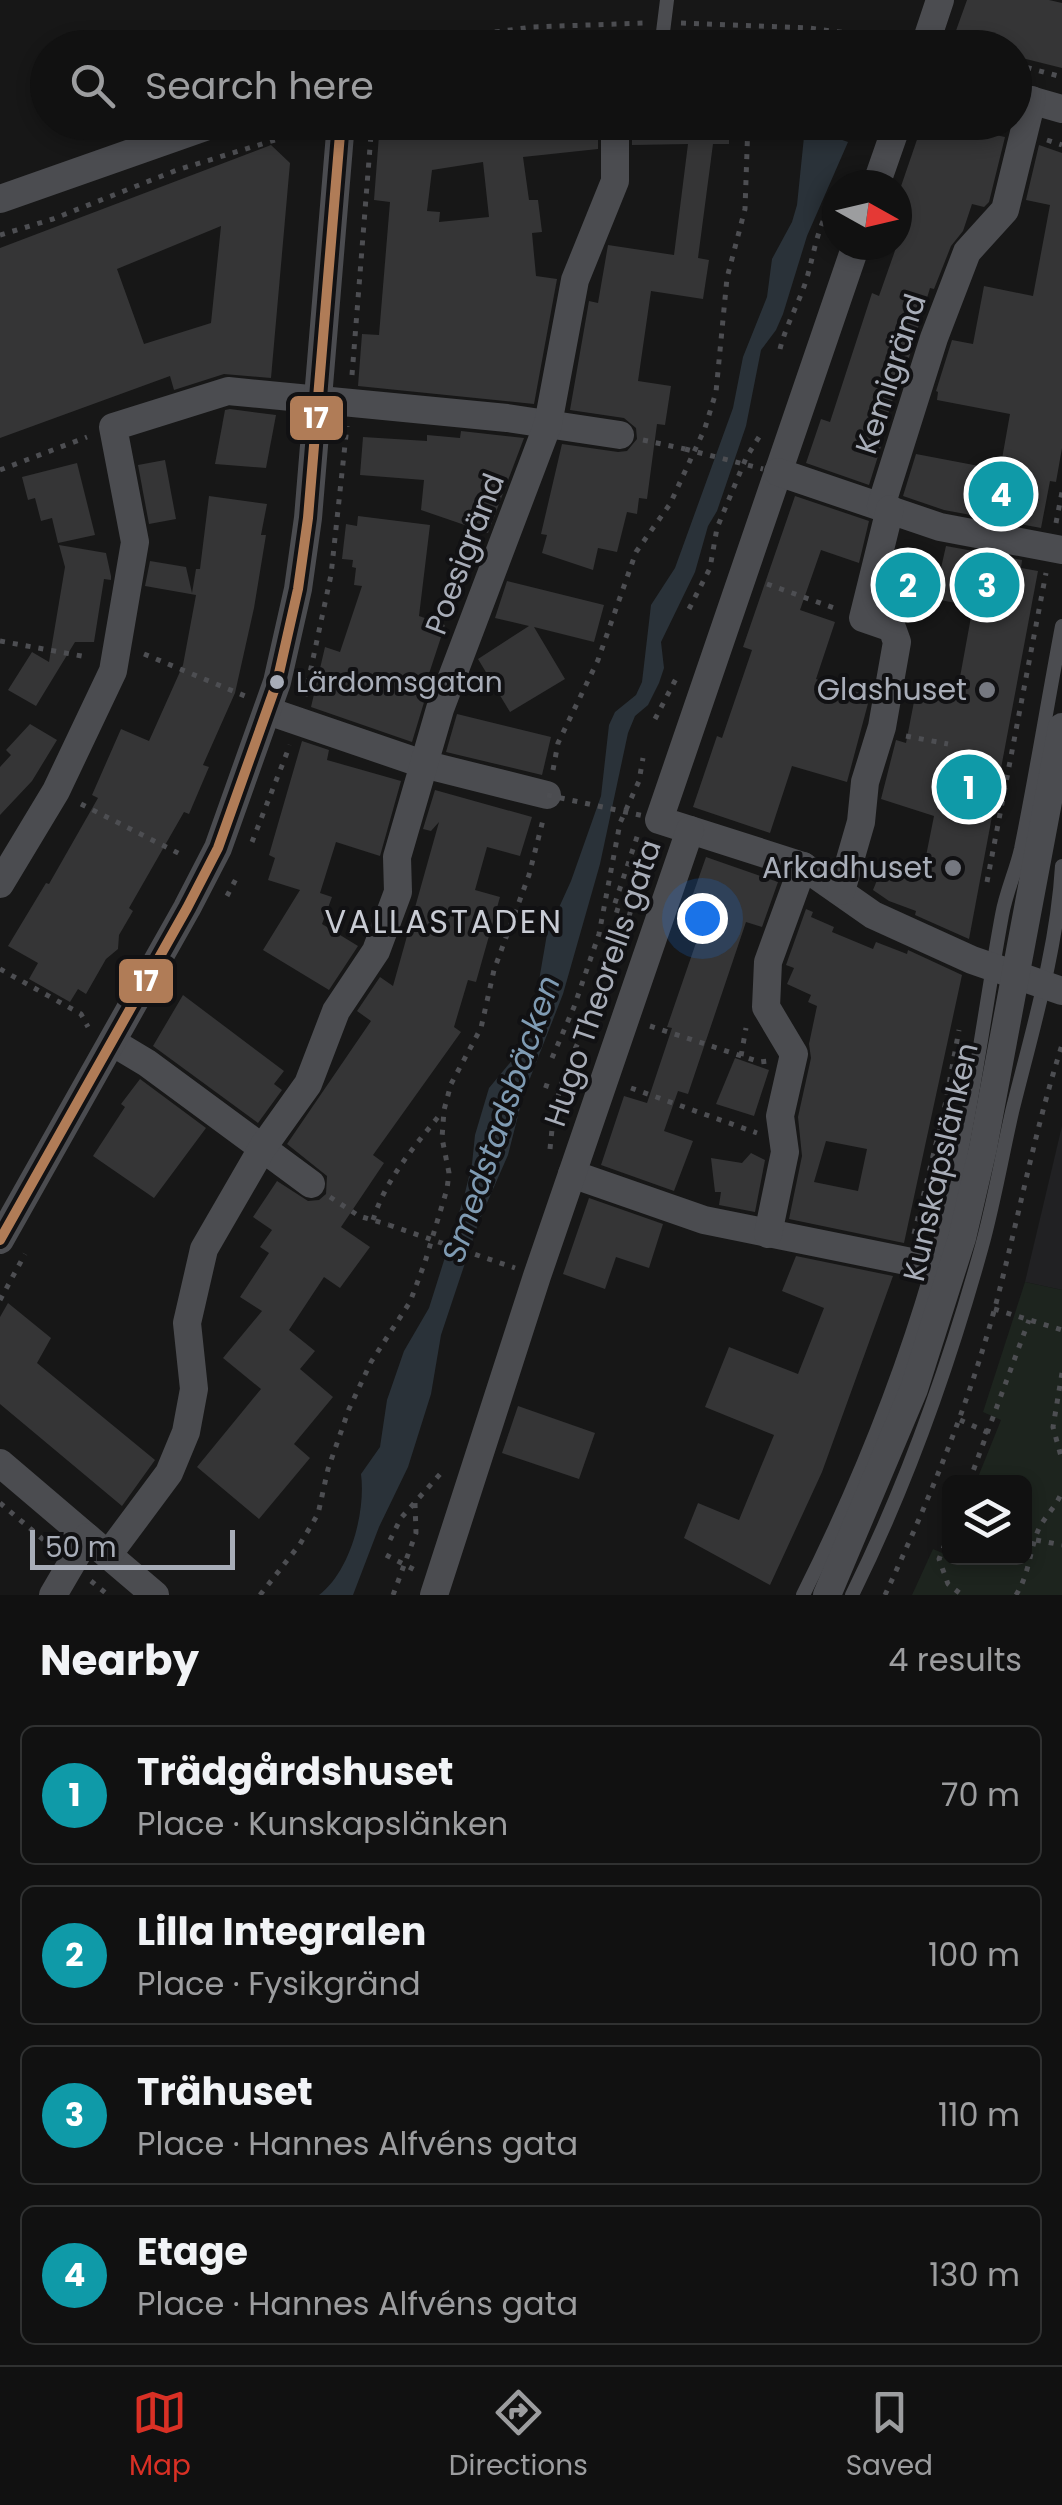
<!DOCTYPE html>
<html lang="en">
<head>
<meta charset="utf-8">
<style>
  body { margin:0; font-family:Poppins,sans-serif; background:#1a1a1a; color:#f1f3f6 }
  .controls { position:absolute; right:30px; bottom:30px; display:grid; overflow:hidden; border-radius:15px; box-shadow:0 5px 15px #0003 }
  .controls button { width:90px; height:90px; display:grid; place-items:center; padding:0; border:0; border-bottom:2px solid #303131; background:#111; color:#f1f3f6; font:50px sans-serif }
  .compass { position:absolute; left:822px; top:170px; width:90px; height:90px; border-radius:50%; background:#111; box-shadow:0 5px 15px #0003; rotate:98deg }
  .scale { position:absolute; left:30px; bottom:25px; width:205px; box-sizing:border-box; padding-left:10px; border:5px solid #a8adb8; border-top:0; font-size:28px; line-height:35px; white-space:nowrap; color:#a8adb8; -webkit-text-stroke:8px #111113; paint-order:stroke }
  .you { position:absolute; left:702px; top:918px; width:35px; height:35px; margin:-25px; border:8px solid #fff; border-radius:50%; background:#1a73e8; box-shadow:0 0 0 15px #1a73e833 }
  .badge { display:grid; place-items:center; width:65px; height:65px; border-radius:50%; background:#d93025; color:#fff; font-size:32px; font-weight:700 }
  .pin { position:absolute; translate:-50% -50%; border:5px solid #fff; box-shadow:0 2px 10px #0006 }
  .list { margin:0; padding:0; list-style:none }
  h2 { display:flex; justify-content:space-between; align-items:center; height:130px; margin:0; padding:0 40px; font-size:42px }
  h2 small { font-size:32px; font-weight:400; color:#9c9d9f }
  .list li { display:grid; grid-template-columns:65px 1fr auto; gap:30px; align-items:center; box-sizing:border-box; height:140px; margin:0 20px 20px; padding:0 20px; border:2px solid #303131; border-radius:15px }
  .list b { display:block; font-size:38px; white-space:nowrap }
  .list p { margin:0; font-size:32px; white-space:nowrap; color:#9c9d9f }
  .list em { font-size:32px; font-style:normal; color:#9c9d9f }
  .icon { flex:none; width:55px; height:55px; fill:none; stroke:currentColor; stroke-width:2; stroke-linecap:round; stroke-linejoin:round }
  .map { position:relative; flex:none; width:1062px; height:1595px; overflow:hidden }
  .search { position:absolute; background:#111; box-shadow:0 5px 15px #0003; left:30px; right:30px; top:30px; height:110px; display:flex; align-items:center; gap:25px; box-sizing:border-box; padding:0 35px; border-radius:55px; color:#9c9d9f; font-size:38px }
  .sheet { height:770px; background:#111 }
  nav { display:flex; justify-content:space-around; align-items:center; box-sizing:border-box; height:140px; border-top:2px solid #303131; background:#111; font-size:28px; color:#9c9d9f }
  nav a { display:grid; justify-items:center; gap:5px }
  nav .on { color:#d93025 }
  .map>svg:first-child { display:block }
  .built { fill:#212123 }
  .green { fill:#1d241e }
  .water { fill:#2a3239 }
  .building { fill:#353536; fill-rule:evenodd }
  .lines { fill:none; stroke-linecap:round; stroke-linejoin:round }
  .path { stroke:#4d4e52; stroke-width:5; stroke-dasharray:5 8; stroke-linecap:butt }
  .service { stroke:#4b4c50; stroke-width:14 }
  .minor { stroke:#4b4c50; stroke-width:28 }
  .path-bridge { stroke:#4d4e52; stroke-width:5; stroke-dasharray:5 8; stroke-linecap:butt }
  .bus-1-casing { stroke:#111113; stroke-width:18 }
  .bus-1 { stroke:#b07c57; stroke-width:10 }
  .bus-dot { fill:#a8adb8; stroke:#111113; stroke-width:4 }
  .poi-dot { fill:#757880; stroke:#111113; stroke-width:4 }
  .labels { text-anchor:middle; stroke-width:8; stroke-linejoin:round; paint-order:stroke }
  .bus-label { font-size:28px; fill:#a8adb8; stroke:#111113; text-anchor:start }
  .street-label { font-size:30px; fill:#a8adb8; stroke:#111113 }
  .poi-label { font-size:30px; fill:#a8adb8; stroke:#111113; text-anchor:end }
  .neighbourhood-label { font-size:32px; letter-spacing:2.5px; fill:#c9ccd4; stroke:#111113 }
  .water-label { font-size:32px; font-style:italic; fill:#7f9bb3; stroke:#111113 }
  .line-badge { stroke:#111113; stroke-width:4 }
  .badge-label { font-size:28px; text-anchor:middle; font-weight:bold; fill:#fff }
</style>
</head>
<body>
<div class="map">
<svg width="1062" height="1595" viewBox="0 0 1062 1595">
  <rect width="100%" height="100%" fill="#171717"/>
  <!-- built -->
  <path class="built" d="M1062 1126V1290L1025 1282Z"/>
  <!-- green -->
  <path class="green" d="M1025 1282 1062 1290V1595H912L933 1549 947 1555 949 1551 950 1558H1024V1482H976L1001 1420 983 1412Z"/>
  <!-- water -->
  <path class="water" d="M805 127 848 142 807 236 783 314 776 330 761 350 746 426 717 511 708 526 695 572 661 642 664 668 659 683 648 705 635 716 628 733 600 864 563 994 523 1096 508 1155 479 1221 441 1335 431 1394 408 1467 379 1527 353 1595H319C350 1572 366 1512 361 1474L380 1447 387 1400 404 1351 429 1308 464 1197 472 1164 475 1135 489 1088 514 1058 524 1039 536 998 547 934 571 881 601 796 609 725 615 712 636 695 642 682 651 605 675 568 733 408 743 357 767 297 772 259 792 222 797 205Z"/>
  <!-- building -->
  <g class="building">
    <path d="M967 0H1049L1062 3V68L1014 56V48H984L953 39Z"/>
    <path d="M380 122H598V149L523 157 529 200H538L542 232 532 233 536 276 557 279 534 404 358 386 362 334 379 335 390 202 374 200ZM483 162 489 217 439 222 440 212 427 211 432 170Z"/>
    <path d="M632 122H729V144H713L698 258 709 260 703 299 651 291 638 381 671 386 665 425 657 424 647 499 639 498 637 514 627 512 617 552 598 548 593 570 542 553 547 535 541 534 562 444 618 452 627 451 637 439 636 428 624 418 570 410 589 301 598 303 608 245 674 255 688 144 632 145Z"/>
    <path d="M934 122 1005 137 989 202 984 207 972 204 963 231 951 246 934 289 930 288 901 384H898L880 439 883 440 869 485 806 463 821 419 830 422 872 293 879 296 897 245V198L922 125 933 128Z"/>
    <path d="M271 145 290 163 271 378 224 374 174 390 170 376 0 438V248ZM221 226 211 323 144 344 117 269Z"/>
    <path d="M1039 145 1062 153V448L1056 482 1050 481 1041 528 944 510 903 496 916 454 1000 470 1010 414 937 400 938 392 936 391 952 340 973 344 984 286 1033 296 1050 205 1026 200Z"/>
    <path d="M230 409 276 415 266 468 215 464 225 410Z"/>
    <path d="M461 431 524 438 488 533 421 510 424 480 360 475 363 437 427 441V435L460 438Z"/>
    <path d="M165 460 176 519 149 524 138 465Z"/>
    <path d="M77 463 95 535 58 543 52 518 41 521 35 498 28 500 22 477Z"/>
    <path d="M209 496 267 504 261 535H266L254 608 235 693 203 765 209 767 189 814 184 812 129 908 133 911 119 935 118 949 106 959 86 994 78 989 70 1002 29 979 38 963 8 946 46 883 49 884 98 798 92 795 121 729 149 741 183 665 196 595 145 586 150 561 186 567 192 593 196 569H200Z"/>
    <path d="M795 496 869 521 859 563 821 550 800 610 835 622 816 679 870 696 847 782 792 766 770 833 693 807 717 736 722 738 752 650 743 647Z"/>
    <path d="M358 516 430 525 419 616 445 625 421 698 425 699 412 742 311 707 325 647 340 652 362 586 354 585 356 568 352 567 353 560 342 559 346 524 357 526Z"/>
    <path d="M59 545 106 553 111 576V580L104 579 94 642H75L36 706 8 690 32 652 49 662 65 567Z"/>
    <path d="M946 546 1022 560 1021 568 1038 571 969 939 915 915 916 911 889 901 873 890 882 868 922 876 934 816 881 799 896 740 906 743 918 681 958 688 973 606 934 599Z"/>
    <path d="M896 560 913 563 900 606 885 603Z"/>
    <path d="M507 581 604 605 594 642 534 627 565 679 510 712 478 659 529 626 495 618Z"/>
    <path d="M457 714 551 737 542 775 446 752Z"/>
    <path d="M30 724 57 740 32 781 0 815V767L11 755 6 750Z"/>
    <path d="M302 741 329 750 327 760 401 781 380 856 336 842 320 893 332 897 322 924 358 946 329 990 263 950 300 890 268 880 275 858 269 855Z"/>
    <path d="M435 790 532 817 520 856 487 847 475 890 500 897 476 982 468 980 454 1027 461 1032 373 1155 384 1163 341 1227 370 1247 340 1288 324 1277 289 1330 315 1351 300 1369 333 1397 294 1444 310 1458 259 1519 197 1467 261 1389 223 1358 262 1311 240 1297 269 1253 260 1247 272 1230 253 1217 277 1181 308 1201 319 1200 326 1194 327 1176 287 1144 371 1021 357 1011 380 977 393 986 439 822 431 831 423 829Z"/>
    <path d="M706 857 778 882 762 927 746 922 688 1094 678 1091 664 1131 693 1141 674 1191 601 1165 624 1096 647 1103 672 1028 667 1027 698 937 680 931Z"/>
    <path d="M806 909 813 912 811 917 834 927 832 932 873 949 876 942 907 954 908 950 962 975 904 1243 789 1219 802 1156 798 1117 811 1058 809 1044 817 1006 808 1002 811 995 787 984 794 968 786 965ZM826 1141 867 1149 858 1191 814 1182Z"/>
    <path d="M183 995 284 1071 274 1084 282 1090 258 1123 153 1046Z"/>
    <path d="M735 1058 769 1070 754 1116 716 1104Z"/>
    <path d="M140 1079 206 1128 154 1198 93 1156 125 1107 121 1104Z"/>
    <path d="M751 1153 765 1160 755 1212 719 1205 721 1192H715L711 1158 742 1163Z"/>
    <path d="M589 1198 663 1224 649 1268 616 1257 605 1289 563 1274Z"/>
    <path d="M796 1256 893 1276 822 1472 770 1585 684 1538 698 1503 739 1520 774 1435 705 1407 729 1347 798 1374 824 1308 782 1291Z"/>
    <path d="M8 1303 51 1338 37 1363 155 1460 122 1506 0 1404V1317Z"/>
    <path d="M518 1406 595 1433 579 1479 502 1453Z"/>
  </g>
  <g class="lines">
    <!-- path -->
    <g class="path">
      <path d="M681 23 809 28 899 40"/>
      <path d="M379 48 532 27 645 23"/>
      <path d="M867 48 869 36"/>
      <path d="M1014 64 1062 77"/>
      <path d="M981 122 998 126"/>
      <path d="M1047 140 1062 145"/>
      <path d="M0 235 53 219 177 170 314 128"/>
      <path d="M780 349C786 325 798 305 806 281 815 252 817 222 837 198"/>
      <path d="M352 375 372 122"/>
      <path d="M643 440 685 449"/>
      <path d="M0 470 87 437"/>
      <path d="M1056 523 1062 492"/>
      <path d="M767 584 837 609"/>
      <path d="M689 609 710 568 717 528 746 458 759 437"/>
      <path d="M0 641 87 657"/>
      <path d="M144 654 245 696"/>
      <path d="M305 696 331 575 347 426"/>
      <path d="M655 719 679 673"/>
      <path d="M906 736 948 744"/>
      <path d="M553 770 558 743 598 660 636 552 670 504 705 428 716 392 727 278 745 209 748 122"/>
      <path d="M81 804 182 855"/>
      <path d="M252 842 290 745"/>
      <path d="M987 882 1046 573"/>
      <path d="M227 896 238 875"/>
      <path d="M632 915 613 909 638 834"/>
      <path d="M0 969 81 1014 88 1027"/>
      <path d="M650 1026 760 1062 768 1061"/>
      <path d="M741 1056 746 1028"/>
      <path d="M552 1058 574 1007 599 934 620 823 639 781 643 758"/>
      <path d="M544 1085 570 1094"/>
      <path d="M631 1088 757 1133"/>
      <path d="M550 1149 554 1110 567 1066 593 1011 605 977 614 969"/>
      <path d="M330 1197 359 1216 389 1225"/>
      <path d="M373 1220C386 1178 415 1146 442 1112"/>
      <path d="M914 1234 944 1111 959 1030"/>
      <path d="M0 1300 25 1254"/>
      <path d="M994 1309 1062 1330"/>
      <path d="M1062 1373 1053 1427 1062 1460"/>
      <path d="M960 1420 989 1433"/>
      <path d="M969 1482 1029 1320"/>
      <path d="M0 1503 52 1547"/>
      <path d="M950 1532 939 1559 948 1584 962 1595"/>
      <path d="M390 1540 401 1518 441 1473"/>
      <path d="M1036 1540 1062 1545"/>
      <path d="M386 1555 417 1571"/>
      <path d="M91 1581 108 1595"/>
      <path d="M260 1595 300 1544 318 1514 328 1469 349 1409 371 1362 410 1302 425 1262 447 1189 449 1173 442 1138 444 1110 451 1084 481 1028 494 970 529 875 543 820"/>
      <path d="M393 1595 416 1533 415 1503"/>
      <path d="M885 1595C928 1502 967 1409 994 1311 1018 1222 1034 1132 1062 1045"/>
      <path d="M1016 1595C1029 1574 1029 1555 1037 1533 1043 1517 1057 1507 1062 1491"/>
    </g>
    <!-- service -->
    <g class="service">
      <path d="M661 48 667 0"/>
      <path d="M803 1595C867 1467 920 1330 953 1190 974 1099 985 1007 1002 915 1006 892 1016 871 1021 849 1036 775 1048 700 1062 626"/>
      <path d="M852 1595C907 1484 949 1365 982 1246 994 1202 1002 1156 1012 1112 1032 1031 1057 950 1062 866"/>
    </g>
    <!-- minor -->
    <g class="minor">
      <path d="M924 48 940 0"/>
      <path d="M1016 96 1062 109"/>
      <path d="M876 185 898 122"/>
      <path d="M0 199 219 122"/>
      <path d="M856 245 659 820 803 866 873 915 972 960 1062 991"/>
      <path d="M778 472 940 527 1062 550"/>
      <path d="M881 506 934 338 967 252 1005 210 1032 100"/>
      <path d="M268 711 423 764 547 795"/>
      <path d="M0 884 56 791 113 671 135 542 113 427 228 391 507 418 620 435"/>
      <path d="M841 891 861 822 865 782 882 727 897 642 892 628 863 618 890 509"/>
      <path d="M112 1042 147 1063 311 1184"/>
      <path d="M572 1174 704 1220 931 1266"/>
      <path d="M768 1234 785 1152 780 1116 794 1054 766 1007 768 962 803 866"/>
      <path d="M0 1240 187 908 218 848 277 682 298 589 308 518 341 122"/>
      <path d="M0 1463 155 1595"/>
      <path d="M108 1555 169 1473 186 1432 194 1389 187 1323 204 1249 263 1147 308 1084 336 1011 376 951 398 892 397 857 440 709 548 424 575 280 615 181V122"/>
      <path d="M53 1595 87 1537"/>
      <path d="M434 1595 537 1276 690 830"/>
      <path d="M827 1595 914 1389 962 1238 983 1148 1062 727"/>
    </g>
    <!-- path-bridge -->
    <g class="path-bridge">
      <path d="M685 449 763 469"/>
      <path d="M547 795 644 816"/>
      <path d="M389 1225 515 1268"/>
    </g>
    <defs>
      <path id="bus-1" d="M0 1240 187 908 218 848 277 682 298 589 308 518 341 122"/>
    </defs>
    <!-- bus-1 casing -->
    <use href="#bus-1" class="bus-1-casing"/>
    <!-- bus-1 -->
    <use href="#bus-1" class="bus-1"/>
  </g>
  <!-- markers -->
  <circle class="bus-dot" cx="277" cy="682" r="9"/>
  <g class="poi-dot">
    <circle cx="987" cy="690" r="10"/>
    <circle cx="953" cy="868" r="10"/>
  </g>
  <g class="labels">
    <!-- bus labels -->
    <g class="bus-label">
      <text x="296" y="692">Lärdomsgatan</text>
    </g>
    <!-- street labels -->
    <g class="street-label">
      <text transform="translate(891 374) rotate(-72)" y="10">Kemigränd</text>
      <text transform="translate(465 554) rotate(-69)" y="10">Poesigränd</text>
      <text transform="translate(603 983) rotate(-71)" y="10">Hugo Theorells gata</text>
      <text transform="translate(941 1162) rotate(-77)" y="10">Kunskapslänken</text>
    </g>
    <!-- poi labels -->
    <g class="poi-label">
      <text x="967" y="700">Glashuset</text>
      <text x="933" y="878">Arkadhuset</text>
    </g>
    <!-- neighbourhood labels -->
    <g class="neighbourhood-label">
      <text x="444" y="933">VALLASTADEN</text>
    </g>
    <!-- water labels -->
    <g class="water-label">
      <text transform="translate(501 1119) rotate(-71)" y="11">Smedstadsbäcken</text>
    </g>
  </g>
  <g class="line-badge">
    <rect x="288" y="394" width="57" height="48" rx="10" fill="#b07c57"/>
    <rect x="117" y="957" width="58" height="48" rx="10" fill="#b07c57"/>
  </g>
  <g class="badge-label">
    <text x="316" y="428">17</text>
    <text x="146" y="991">17</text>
  </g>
</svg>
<div class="controls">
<button><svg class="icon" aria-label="layers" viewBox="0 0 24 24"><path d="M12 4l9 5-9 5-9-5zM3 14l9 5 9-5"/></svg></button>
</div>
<svg class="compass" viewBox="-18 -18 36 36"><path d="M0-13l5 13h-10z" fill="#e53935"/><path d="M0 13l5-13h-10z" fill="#9c9d9f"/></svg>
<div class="scale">50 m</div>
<div class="you"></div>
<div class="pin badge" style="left:969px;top:787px;background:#0f9aa8">1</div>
<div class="pin badge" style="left:908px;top:585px;background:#0f9aa8">2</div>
<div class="pin badge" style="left:987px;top:585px;background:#0f9aa8">3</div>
<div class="pin badge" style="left:1001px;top:494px;background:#0f9aa8">4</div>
<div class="search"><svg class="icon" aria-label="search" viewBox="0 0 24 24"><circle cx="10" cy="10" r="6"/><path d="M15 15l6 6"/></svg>Search here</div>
</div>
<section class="sheet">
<h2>Nearby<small>4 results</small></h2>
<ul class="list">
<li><span class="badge" style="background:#0f9aa8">1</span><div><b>Trädgårdshuset</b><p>Place · Kunskapslänken</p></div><em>70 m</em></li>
<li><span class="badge" style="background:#0f9aa8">2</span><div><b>Lilla Integralen</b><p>Place · Fysikgränd</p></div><em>100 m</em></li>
<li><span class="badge" style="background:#0f9aa8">3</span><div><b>Trähuset</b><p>Place · Hannes Alfvéns gata</p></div><em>110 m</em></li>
<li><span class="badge" style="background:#0f9aa8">4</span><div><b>Etage</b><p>Place · Hannes Alfvéns gata</p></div><em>130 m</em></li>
</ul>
</section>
<nav>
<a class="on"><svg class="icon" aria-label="map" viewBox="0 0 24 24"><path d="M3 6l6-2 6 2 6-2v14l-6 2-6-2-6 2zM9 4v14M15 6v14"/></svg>Map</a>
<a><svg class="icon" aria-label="directions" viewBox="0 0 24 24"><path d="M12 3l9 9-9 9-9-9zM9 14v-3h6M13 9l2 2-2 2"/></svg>Directions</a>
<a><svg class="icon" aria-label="saved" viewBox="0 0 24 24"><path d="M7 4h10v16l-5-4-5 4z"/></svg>Saved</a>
</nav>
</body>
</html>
